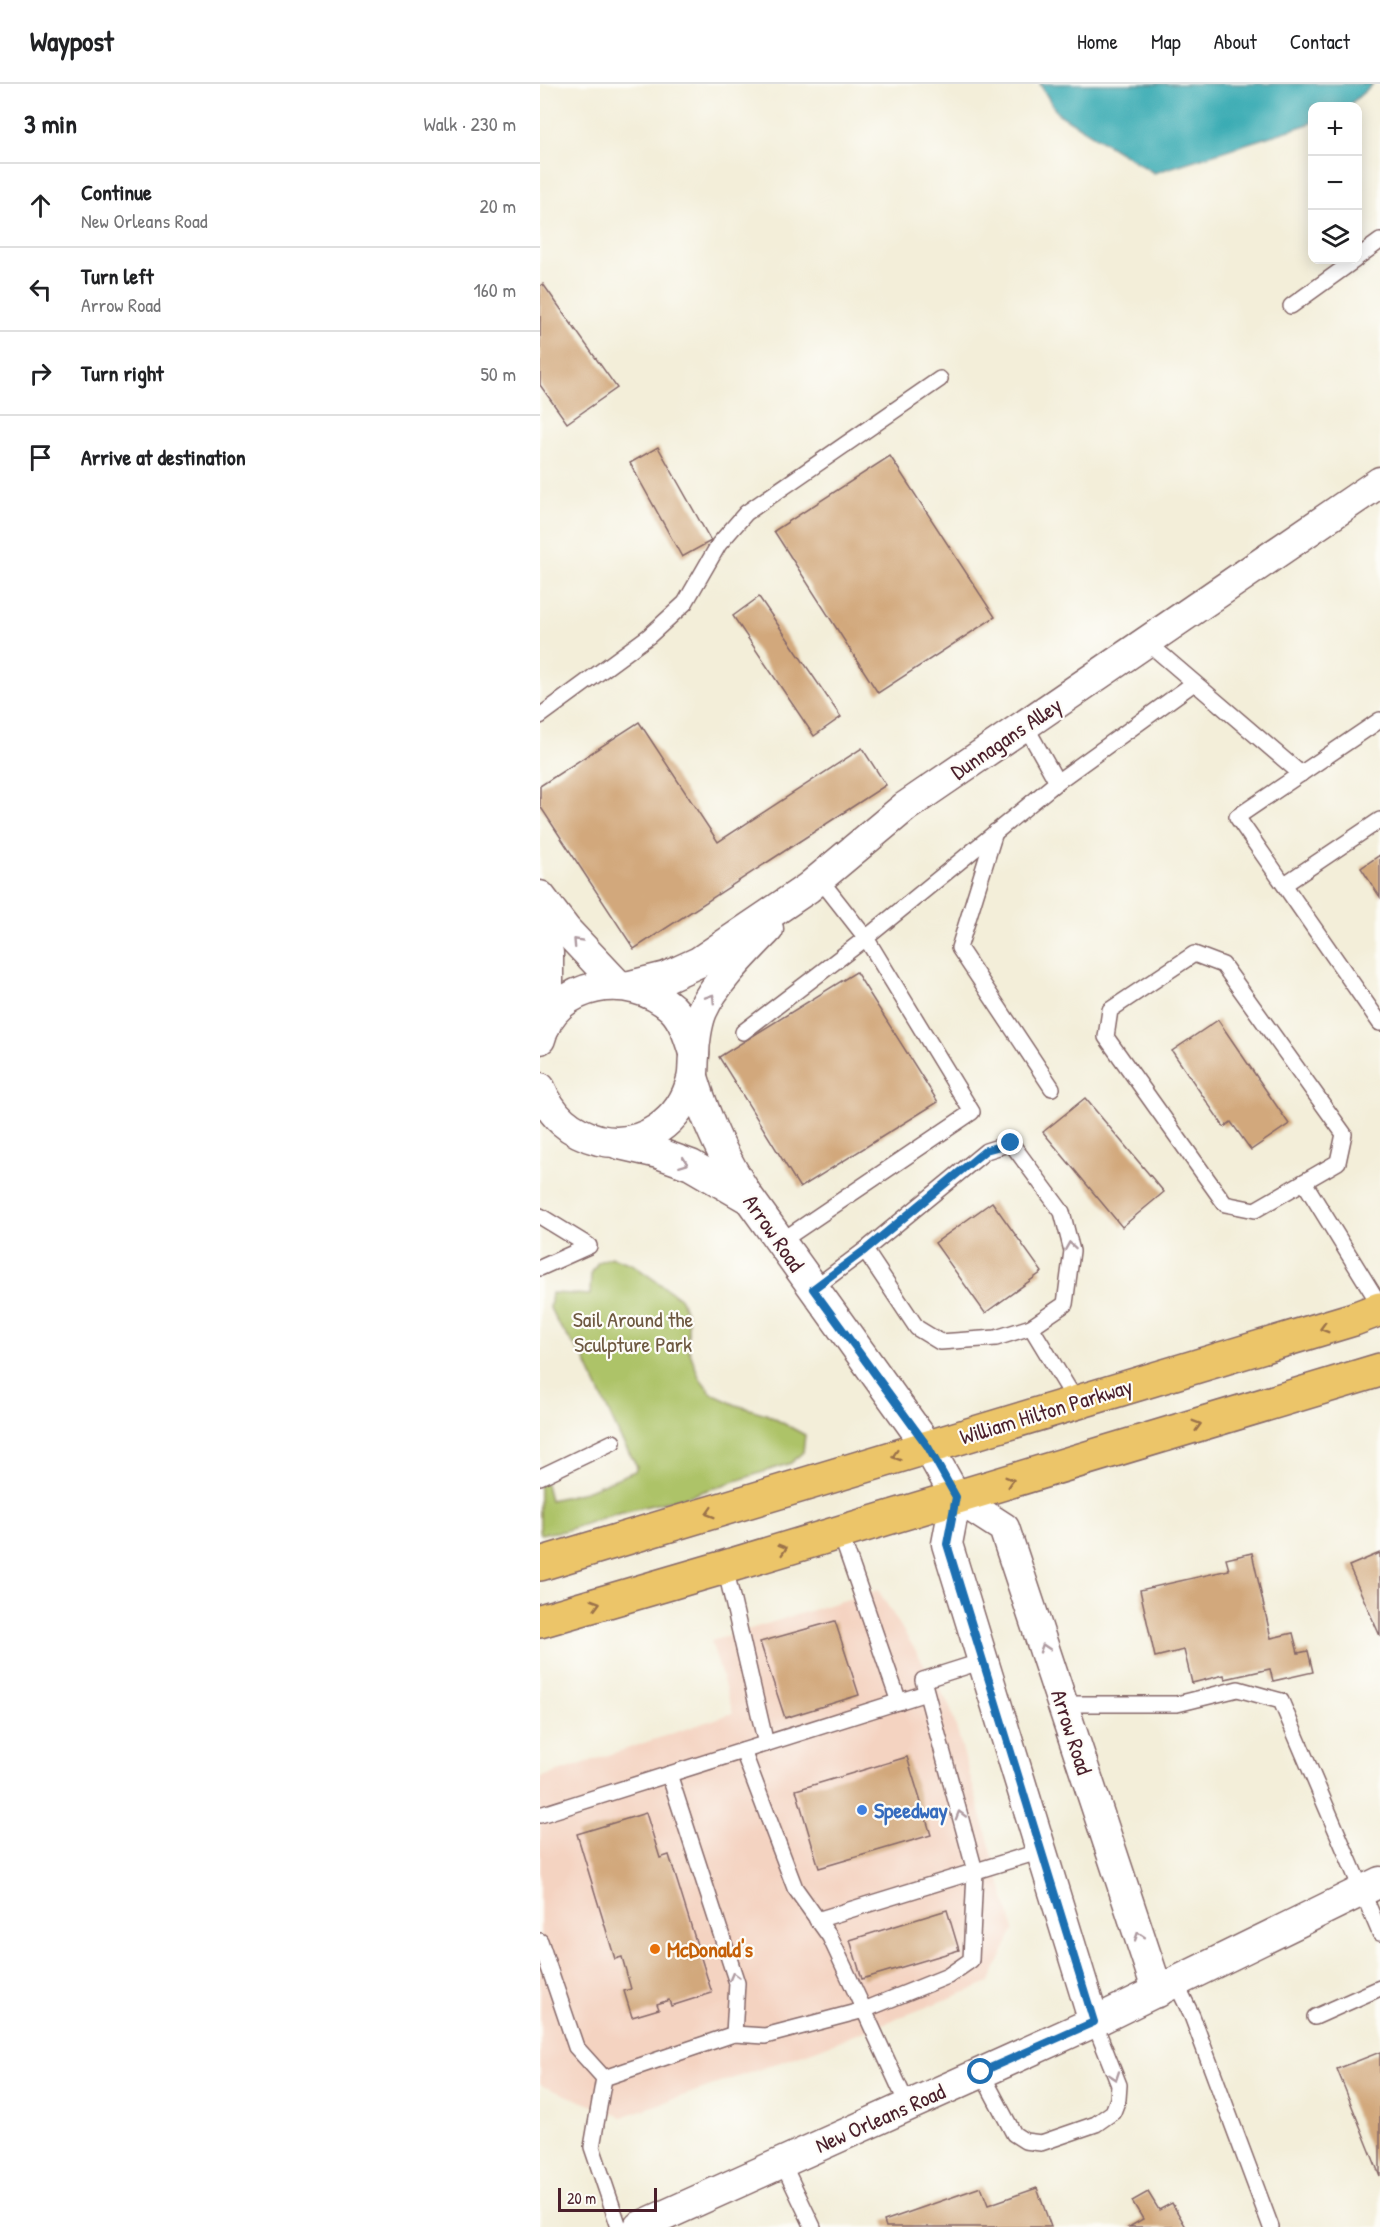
<!DOCTYPE html>
<html lang="en">
<head>
<meta charset="utf-8">
<style>
  body { margin:0; font-family:"Patrick Hand",sans-serif; background:#f6f6f6; color:#202124 }
  .controls { position:absolute; right:18px; top:18px; display:grid; overflow:hidden; border-radius:12px; box-shadow:0 3px 15px #0003 }
  .controls button { width:54px; height:54px; display:grid; place-items:center; padding:0; border:0; border-bottom:2px solid #e0e0e0; background:#fff; color:#202124; font:30px sans-serif }
  .scale { position:absolute; left:18px; bottom:15px; width:99px; box-sizing:border-box; padding-left:6px; border:3px solid #4a1f2b; border-top:0; font-size:16px; line-height:21px; white-space:nowrap; color:#4a1f2b; -webkit-text-stroke:4px #fdfcf7; paint-order:stroke }
  .stop { position:absolute; width:18px; height:18px; margin:-14px; border:4px solid #1f6fb2; border-radius:50%; background:#fff }
  .stop.end { background:#1f6fb2; border-color:#fff; box-shadow:0 2px 6px #0008 }
  .list { margin:0; padding:0; list-style:none }
  h2 { display:flex; justify-content:space-between; align-items:center; height:78px; margin:0; padding:0 24px; font-size:26px }
  h2 small { font-size:20px; font-weight:400; color:#757577 }
  .list li { display:grid; grid-template-columns:39px 1fr auto; gap:18px; align-items:center; box-sizing:border-box; height:84px; padding:0 24px; border-top:2px solid #e0e0e0 }
  .list b { display:block; font-size:22px; white-space:nowrap }
  .list p { margin:0; font-size:20px; white-space:nowrap; color:#757577 }
  .list em { font-size:20px; font-style:normal; color:#757577 }
  .icon { flex:none; width:33px; height:33px; fill:none; stroke:currentColor; stroke-width:2; stroke-linecap:round; stroke-linejoin:round }
  .map { position:relative; flex:none; width:840px; height:2143px; overflow:hidden }
  header { display:flex; align-items:center; gap:36px; box-sizing:border-box; height:84px; padding:0 30px; background:#fff; border-bottom:2px solid #e0e0e0 }
  header strong { font-size:28px }
  nav { display:flex; gap:33px; margin-inline-start:auto; font-size:21px }
  main { display:flex }
  aside { flex:1; background:#fff }
  .map>svg:first-child { display:block }
  .built { fill:#f4d3c1 }
  .green { fill:#adc367; stroke:#7c7149; stroke-width:1.5 }
  .water { fill:#3bacb4; stroke:#426670; stroke-width:1.5 }
  .building { fill:#d2a87b }
  .lines { fill:none; stroke-linecap:round; stroke-linejoin:round }
  .lane-casing { stroke:#856768; stroke-width:18 }
  .street-casing { stroke:#856768; stroke-width:33 }
  .highway-casing { stroke:#856768; stroke-width:36 }
  .lane { stroke:#fff; stroke-width:15 }
  .street { stroke:#fff; stroke-width:30 }
  .highway { stroke:#ecc569; stroke-width:33 }
  .oneway { stroke:#ae9aa0 }
  .oneway2 { stroke:#9b724a }
  .route { stroke:#1f6fb2; stroke-width:8 }
  .shop-dot { fill:#3f7fe0; stroke:#fdfcf7; stroke-width:2 }
  .food-dot { fill:#e8710a; stroke:#fdfcf7; stroke-width:2 }
  .labels { text-anchor:middle; stroke-width:4.5; stroke-linejoin:round; paint-order:stroke }
  .street-label { font-size:22px; fill:#4a1f2b; stroke:#fdfcf7 }
  .park-label { font-size:22px; fill:#6d5840; stroke:#fdfcf7 }
  .shop-label { font-size:22px; font-weight:bold; fill:#366cbe; stroke:#fdfcf7; text-anchor:start }
  .food-label { font-size:22px; font-weight:bold; fill:#c56008; stroke:#fdfcf7; text-anchor:start }
</style>
</head>
<body>
<header>
<strong>Waypost</strong>
<nav><a>Home</a><a>Map</a><a>About</a><a>Contact</a></nav>
</header>
<main>
<aside>
<h2>3 min<small>Walk · 230 m</small></h2>
<ul class="list">
<li><svg class="icon" aria-label="ahead" viewBox="0 0 24 24"><path d="M12 20V5M6 11l6-6 6 6"/></svg><div><b>Continue</b><p>New Orleans Road</p></div><em>20 m</em></li>
<li><svg class="icon" aria-label="left" viewBox="0 0 24 24"><path d="M17 20v-9H6M10 6l-5 5 5 5"/></svg><div><b>Turn left</b><p>Arrow Road</p></div><em>160 m</em></li>
<li><svg class="icon" aria-label="right" viewBox="0 0 24 24"><path d="M7 20v-9h11M14 6l5 5-5 5"/></svg><div><b>Turn right</b></div><em>50 m</em></li>
<li><svg class="icon" aria-label="arrive" viewBox="0 0 24 24"><path d="M6 21V4h12l-3 4 3 4H6"/></svg><div><b>Arrive at destination</b></div></li>
</ul>
</aside>
<div class="map">
<svg width="840" height="2143" viewBox="0 0 840 2143">
  <rect width="100%" height="100%" fill="#fdfcf7"/>
  <filter id="ink" filterUnits="userSpaceOnUse"><feTurbulence type="fractalNoise" baseFrequency=".0167" numOctaves="2"/><feDisplacementMap in="SourceGraphic" scale="12" xChannelSelector="R" yChannelSelector="G"/><feConvolveMatrix kernelMatrix="1 2 1 2 8 2 1 2 1" color-interpolation-filters="sRGB"/></filter>
  <filter id="wash" filterUnits="userSpaceOnUse"><feTurbulence type="fractalNoise" baseFrequency=".008" numOctaves="4" result="noise"/><feDisplacementMap in="SourceGraphic" scale="24" xChannelSelector="R" yChannelSelector="G"/><feGaussianBlur stdDeviation="1.35" result="paint"/><feColorMatrix in="noise" values="0 0 0 0 0 0 0 0 0 0 0 0 0 0 0 0 0 1.4 0 .05"/><feComposite in="paint" operator="in"/></filter>
  <g filter="url(#wash)">
    <rect width="100%" height="100%" fill="#f3eed9"/>
    <!-- built -->
    <path class="built" d="M338 1506 410 1622 474 1846 449 1899 275 1966 82 2033 0 2001V1694L193 1629 171 1557Z"/>
    <!-- green -->
    <path class="green" d="M71 1173 92 1180 141 1215 148 1235V1263L159 1293 172 1310 196 1321 226 1330 265 1351 263 1368 251 1379 146 1413 74 1430 24 1447 0 1450V1396L6 1400 10 1416 41 1409 95 1387 97 1382 81 1355 44 1274 18 1240 10 1224 12 1209 50 1211 51 1190 58 1178Z"/>
    <!-- water -->
    <path class="water" d="M500 0H833L808 22H772V39L614 89 517 29Z"/>
    <g id="blocks">
      <!-- building -->
      <g class="building">
        <path d="M3 200 77 304 27 339 0 301V202Z"/>
        <path d="M118 363 171 457 142 473 90 379Z"/>
        <path d="M350 372 455 533 338 609 234 447Z"/>
        <path d="M219 513 301 633 274 652 193 532Z"/>
        <path d="M99 638 178 758 322 664 346 701 94 865 0 722V702Z"/>
        <path d="M840 771V813L821 784Z"/>
        <path d="M316 888 398 1018 260 1104 179 973Z"/>
        <path d="M678 936 749 1040 711 1066 691 1038 684 1043 632 967Z"/>
        <path d="M545 1014 624 1108 582 1143 503 1048Z"/>
        <path d="M452 1118 502 1188 445 1229 395 1159Z"/>
        <path d="M712 1469 731 1554 753 1549 758 1569 768 1567 773 1588 733 1597 730 1585 685 1595 684 1591 652 1599 644 1566 615 1573 600 1506 689 1486 686 1475Z"/>
        <path d="M840 1469V1552L809 1482Z"/>
        <path d="M295 1537 319 1611 245 1634 220 1558Z"/>
        <path d="M367 1673 391 1751 279 1784 256 1706Z"/>
        <path d="M106 1729 120 1774 129 1771 172 1909 131 1922 129 1916 117 1920 119 1925 92 1933 84 1907 91 1905 82 1873 75 1875 37 1750Z"/>
        <path d="M407 1826 419 1866 322 1895 310 1856Z"/>
        <path d="M840 1968V2092L797 1985Z"/>
        <path d="M441 2103 448 2121 497 2104 511 2143H346L344 2137Z"/>
        <path d="M608 2108 619 2126 632 2119 646 2143H589L603 2135 592 2117Z"/>
      </g>
    </g>
  </g>
  <g filter="url(#ink)">
    <use href="#blocks" fill-opacity="0" stroke="#856768" stroke-width="1.5"/>
    <g class="lines">
      <defs>
        <g id="lane">
          <path d="M818 173 840 157"/>
          <path d="M751 222 815 176"/>
          <path d="M607 558 761 690"/>
          <path d="M0 632 109 552 145 519 179 460 206 429 400 295"/>
          <path d="M840 636 697 733 840 939"/>
          <path d="M517 698 654 599"/>
          <path d="M455 748 419 864 512 1004"/>
          <path d="M745 800 840 736"/>
          <path d="M654 870 683 881 804 1050 798 1078 715 1126 685 1120 566 953 570 926Z"/>
          <path d="M203 948 326 854 279 794"/>
          <path d="M764 1098 840 1221"/>
          <path d="M0 1132 49 1162 0 1184"/>
          <path d="M240 1158 432 1028 326 854 517 698 485 641"/>
          <path d="M325 1166 446 1067 471 1059 522 1128 532 1167 525 1220 491 1243"/>
          <path d="M273 1205 325 1166 377 1244 400 1258 456 1254 491 1243 536 1317"/>
          <path d="M0 1393 73 1358"/>
          <path d="M300 1448 359 1618"/>
          <path d="M185 1483 226 1660"/>
          <path d="M523 1620H637L698 1605 741 1617 840 1849"/>
          <path d="M203 1667 255 1804 290 1853 324 1926 408 1892 431 1876 435 1787 383 1596 443 1577"/>
          <path d="M129 1690 197 1899 194 1950"/>
          <path d="M0 1731 386 1609"/>
          <path d="M277 1836 501 1767"/>
          <path d="M0 1857 36 1963 64 1994 52 2063 79 2143"/>
          <path d="M636 1899 652 1932 731 2143"/>
          <path d="M775 1933 840 1904"/>
          <path d="M441 1988 474 2050 485 2057 501 2059 556 2040 573 2028 578 2015 579 2001 554 1938"/>
          <path d="M64 1994 194 1950 225 1952 324 1926 368 2022"/>
          <path d="M242 2078 273 2143"/>
        </g>
        <g id="street">
          <path d="M0 812 26 846 77 900"/>
          <path d="M0 838 8 869V906L5 942"/>
          <path d="M90 902 126 893 159 878 268 804 365 723 840 398"/>
          <path d="M0 955C14 897 91 886 132 924 144 936 149 953 154 969"/>
          <path d="M153 993C167 1039 183 1073 209 1114L388 1363 416 1413 464 1444 618 1908"/>
          <path d="M0 1004C12 1032 29 1048 59 1056 103 1066 142 1036 152 995 154 988 153 979 154 972 154 959 157 939 162 927 175 898 207 867 228 845"/>
          <path d="M79 1060 118 1069 151 1081 206 1113"/>
          <path d="M416 1413 407 1460 554 1938"/>
          <path d="M99 2143 554 1938 840 1798"/>
        </g>
        <g id="highway">
          <path d="M0 1480 814 1235 840 1225"/>
          <path d="M0 1537 185 1483 840 1286"/>
        </g>
      </defs>
      <!-- lane casing -->
      <use href="#lane" class="lane-casing"/>
      <!-- street casing -->
      <use href="#street" class="street-casing"/>
      <!-- highway casing -->
      <use href="#highway" class="highway-casing"/>
      <!-- lane -->
      <use href="#lane" class="lane"/>
      <!-- street -->
      <use href="#street" class="street"/>
      <!-- highway -->
      <use href="#highway" class="highway"/>
    </g>
    <!-- one-way arrows -->
    <defs><path id="oneway-chevron" d="M-2-3.5L2.5 0L-2 3.5" fill="none" stroke-width="1.6" stroke-linecap="round" stroke-linejoin="round" transform="scale(1.5)"/></defs>
    <g class="oneway">
      <use href="#oneway-chevron" transform="translate(37 858) rotate(-133)"/>
      <use href="#oneway-chevron" transform="translate(171 914) rotate(-57)"/>
      <use href="#oneway-chevron" transform="translate(144 1079) rotate(21)"/>
      <use href="#oneway-chevron" transform="translate(530 1162) rotate(-99)"/>
      <use href="#oneway-chevron" transform="translate(504 1564) rotate(-108)"/>
      <use href="#oneway-chevron" transform="translate(420 1731) rotate(-106)"/>
      <use href="#oneway-chevron" transform="translate(599 1852) rotate(-108)"/>
      <use href="#oneway-chevron" transform="translate(194 1892) rotate(-105)"/>
      <use href="#oneway-chevron" transform="translate(575 1992) rotate(71)"/>
    </g>
    <g class="oneway2">
      <use href="#oneway-chevron" transform="translate(784 1244) rotate(164)"/>
      <use href="#oneway-chevron" transform="translate(657 1341) rotate(-16)"/>
      <use href="#oneway-chevron" transform="translate(356 1372) rotate(163)"/>
      <use href="#oneway-chevron" transform="translate(470 1397) rotate(-17)"/>
      <use href="#oneway-chevron" transform="translate(170 1429) rotate(163)"/>
      <use href="#oneway-chevron" transform="translate(243 1465) rotate(-17)"/>
      <use href="#oneway-chevron" transform="translate(56 1520) rotate(-16)"/>
    </g>
  </g>
  <g class="lines" filter="url(#ink)">
    <!-- route -->
    <path class="route" d="M441 1988 554 1938 407 1460 416 1413 388 1363 273 1205 325 1166 446 1066 471 1059"/>
  </g>
  <!-- markers -->
  <circle class="shop-dot" cx="322" cy="1726" r="6"/>
  <circle class="food-dot" cx="115" cy="1865" r="6"/>
  <g class="labels">
    <!-- street labels -->
    <g class="street-label">
      <text transform="translate(466 654) rotate(-34)" y="8">Dunnagans Alley</text>
      <text transform="translate(234 1149) rotate(55)" y="8">Arrow Road</text>
      <text transform="translate(506 1327) rotate(-17)" y="8">William Hilton Parkway</text>
      <text transform="translate(532 1648) rotate(72)" y="8">Arrow Road</text>
      <text transform="translate(340 2034) rotate(-24)" y="8">New Orleans Road</text>
    </g>
    <!-- park labels -->
    <g class="park-label">
      <text x="93" y="1243">Sail Around the<tspan x="93" dy="25">Sculpture Park</tspan></text>
    </g>
    <!-- shop labels -->
    <g class="shop-label">
      <text x="334" y="1734">Speedway</text>
    </g>
    <!-- food labels -->
    <g class="food-label">
      <text x="127" y="1873">McDonald's</text>
    </g>
  </g>
</svg>
<div class="controls">
<button>+</button>
<button>−</button>
<button><svg class="icon" aria-label="layers" viewBox="0 0 24 24"><path d="M12 4l9 5-9 5-9-5zM3 14l9 5 9-5"/></svg></button>
</div>
<div class="scale">20 m</div>
<div class="stop" style="left:441px;top:1988px"></div>
<div class="stop end" style="left:471px;top:1059px"></div>
</div>
</main>
</body>
</html>
